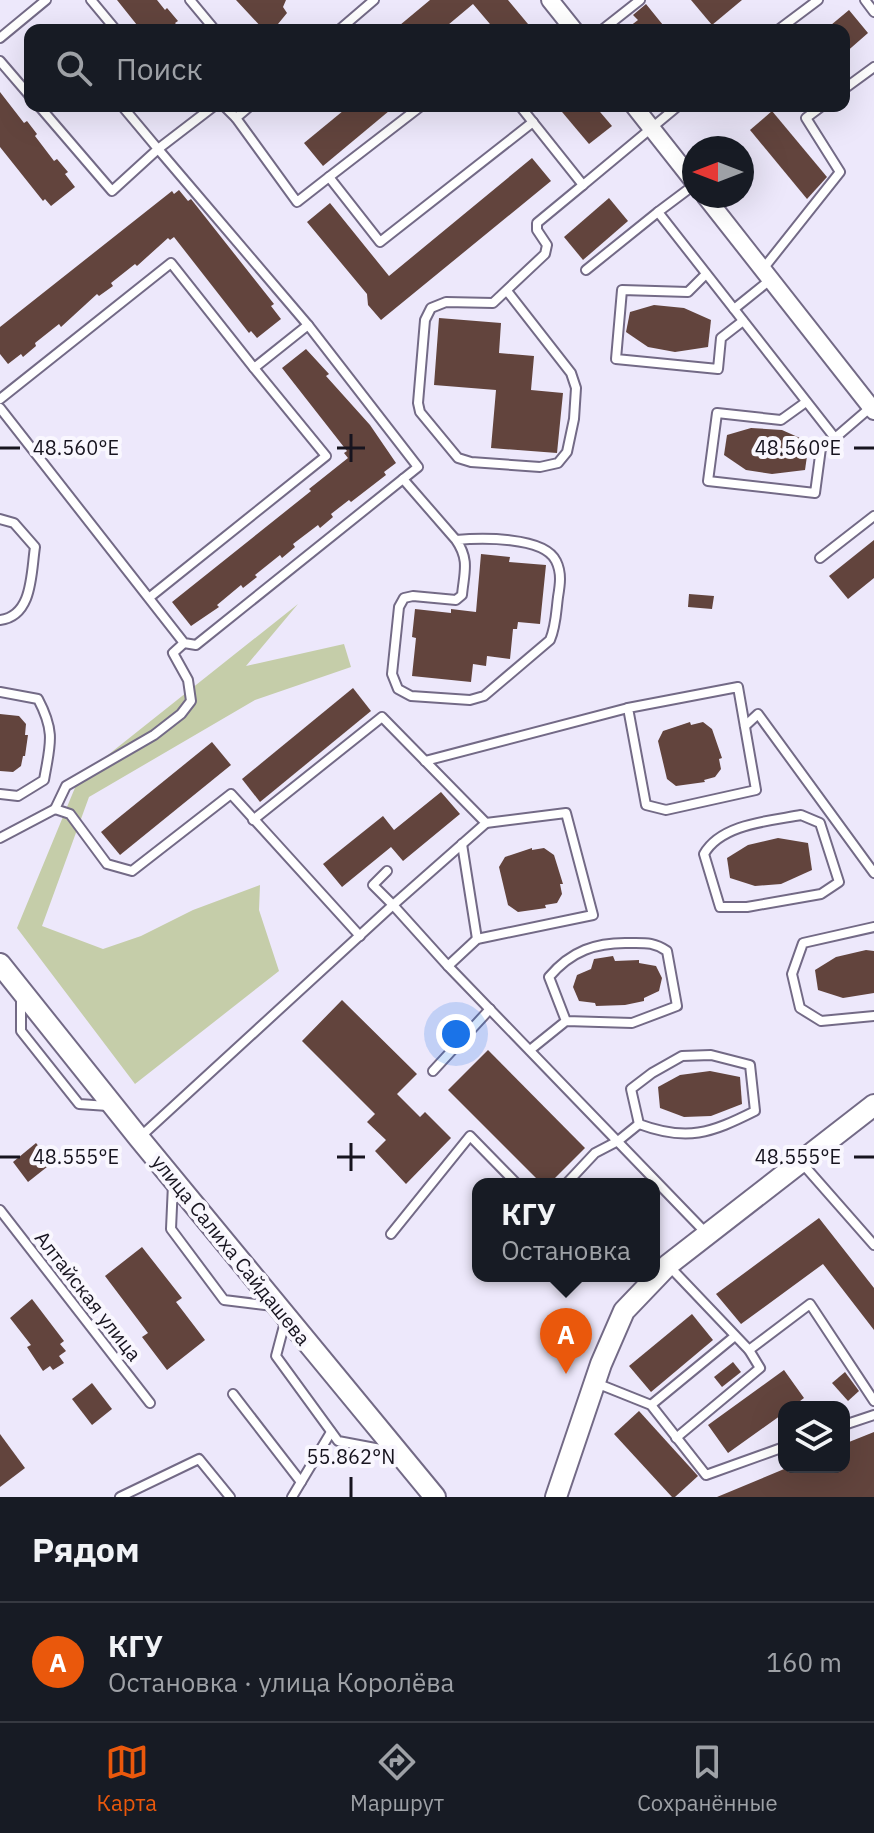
<!DOCTYPE html>
<html lang="ru">
<head>
<meta charset="utf-8">
<style>
  body { margin:0; font-family:"IBM Plex Sans",sans-serif; background:#20242c; color:#f1f3f6 }
  .controls { position:absolute; right:24px; bottom:24px; display:grid; overflow:hidden; border-radius:16px; box-shadow:0 8px 32px #0002 }
  .controls button { width:72px; height:72px; display:grid; place-items:center; padding:0; border:0; border-bottom:2px solid #363941; background:#171b24; color:#f1f3f6; font:40px sans-serif }
  .compass { position:absolute; left:682px; top:136px; width:72px; height:72px; border-radius:50%; background:#171b24; box-shadow:0 8px 32px #0002; rotate:270deg }
  .you { position:absolute; left:456px; top:1034px; width:28px; height:28px; margin:-20px; border:6px solid #fff; border-radius:50%; background:#1a73e8; box-shadow:0 0 0 12px #1a73e833 }
  .badge { display:grid; place-items:center; width:52px; height:52px; border-radius:50%; background:#ea580c; color:#fff; font-size:26px; font-weight:700 }
  .pin { position:absolute; translate:-50% -66px; filter:drop-shadow(0 2px 4px #0008) }
  .pin::after { content:''; position:absolute; top:42px; width:28px; height:24px; background:inherit; clip-path:polygon(0 0,100% 0,50% 100%) }
  .popup { position:absolute; left:472px; top:1178px; width:188px; height:104px; box-sizing:border-box; display:grid; place-content:center; border-radius:16px; background:#171b24; filter:drop-shadow(0 2px 6px #0005); font-size:26px; white-space:nowrap; color:#9ea1a6 }
  .popup b { font-size:30px; color:#f1f3f6 }
  .popup::after { content:''; position:absolute; left:50%; top:100%; margin-left:-16px; border:16px solid transparent; border-top-color:#171b24 }
  .list { margin:0; padding:0; list-style:none }
  h2 { display:flex; justify-content:space-between; align-items:center; height:104px; margin:0; padding:0 32px; font-size:34px }
  h2 small { font-size:26px; font-weight:400; color:#9ea1a6 }
  .list li { display:grid; grid-template-columns:52px 1fr auto; gap:24px; align-items:center; box-sizing:border-box; height:120px; padding:0 32px; border-top:2px solid #363941 }
  .list b { display:block; font-size:30px; white-space:nowrap }
  .list p { margin:0; font-size:26px; white-space:nowrap; color:#9ea1a6 }
  .list em { font-size:26px; font-style:normal; color:#9ea1a6 }
  .icon { flex:none; width:44px; height:44px; fill:none; stroke:currentColor; stroke-width:2; stroke-linecap:round; stroke-linejoin:round }
  .map { position:relative; flex:none; width:874px; height:1497px; overflow:hidden }
  .search { position:absolute; background:#171b24; box-shadow:0 8px 32px #0002; left:24px; right:24px; top:24px; height:88px; display:flex; align-items:center; gap:20px; box-sizing:border-box; padding:0 28px; border-radius:16px; color:#9ea1a6; font-size:30px }
  .sheet { height:224px; background:#171b24 }
  nav { display:flex; justify-content:space-around; align-items:center; box-sizing:border-box; height:112px; border-top:2px solid #363941; background:#171b24; font-size:22px; color:#9ea1a6 }
  nav a { display:grid; justify-items:center; gap:4px }
  nav .on { color:#ea580c }
  .map>svg:first-child { display:block }
  .green { fill:#c5cda9 }
  .building { fill:#62443d }
  .lines { fill:none; stroke-linecap:round; stroke-linejoin:round }
  .service-casing { stroke:#736a86; stroke-width:12 }
  .minor-casing { stroke:#736a86; stroke-width:20 }
  .tertiary-casing { stroke:#736a86; stroke-width:24 }
  .service { stroke:#fff; stroke-width:8 }
  .minor { stroke:#fff; stroke-width:16 }
  .tertiary { stroke:#fff; stroke-width:20 }
  .ticks { fill:none; stroke:#17141f; stroke-width:3 }
  .labels { text-anchor:middle; stroke-width:8; stroke-linejoin:round; paint-order:stroke }
  .street-label { font-size:20px; fill:#17141f; stroke:#f9f7fe }
  .ticks-label { font-size:20px; text-anchor:middle; fill:#17141f; stroke:#f9f7fe; stroke-width:8; stroke-linejoin:round; paint-order:stroke }
</style>
</head>
<body>
<div class="map">
<svg width="874" height="1497" viewBox="0 0 874 1497">
  <rect width="100%" height="100%" fill="#ede8fb"/>
  <!-- green -->
  <path class="green" d="M298 604 246 666 344 644 351 667 255 700 89 797 42 926 103 949 141 936 193 910 260 885 259 910 279 971 135 1084 17 928 79 778Z"/>
  <!-- building -->
  <g class="building">
    <path d="M117 0H157L165 10 167 8 178 21 175 23 181 30H141Z"/>
    <path d="M236 0H286L283 7 287 13 278 24 279 30H264Z"/>
    <path d="M430 0H508L533 30H495L473 4 442 30H394Z"/>
    <path d="M691 0H742L712 25Z"/>
    <path d="M646 4 667 30H625L638 20 633 15Z"/>
    <path d="M849 10 868 33 844 54V30H825Z"/>
    <path d="M0 92 24 123 27 121 37 134 35 136 54 161 57 159 68 172 65 174 75 187 51 206 45 199 43 201 0 147Z"/>
    <path d="M349 106H395L323 166 304 143Z"/>
    <path d="M557 106H595L612 126 589 144Z"/>
    <path d="M772 111 827 177 807 199 750 130Z"/>
    <path d="M532 158 551 181 381 320 368 305 367 294 307 222 330 203 389 276Z"/>
    <path d="M179 190 188 201 191 199 274 304 271 306 281 319 257 338 251 331 249 333 174 237 170 240 168 238 137 266 135 264 111 283 113 286 99 296 97 294 61 327 59 324 35 343 36 346 23 357 21 354 8 364 0 354V327L172 191 174 194Z"/>
    <path d="M609 198 628 221 583 260 564 237Z"/>
    <path d="M654 305 684 308 711 320 708 347 675 352 648 347 626 332 630 312Z"/>
    <path d="M439 318 501 323 499 353 534 356 531 390 563 393 557 453 491 448 496 390 434 385Z"/>
    <path d="M306 349 329 374 326 376 370 425 396 463 384 472 386 475 351 502 349 500 331 514 333 517 320 528 318 525 293 544 295 547 282 558 280 555 255 575 257 577 243 588 241 585 217 605 219 607 191 626 172 602 311 491 309 489 348 458 344 453 347 451 282 368Z"/>
    <path d="M751 428 782 430 809 442 805 470 772 474 746 470 724 455 727 435Z"/>
    <path d="M874 540V578L848 599 829 576Z"/>
    <path d="M481 554 510 557 509 562 546 565 540 624 518 622 517 629H513L510 659 487 656 486 666 473 664 471 682 412 676 416 638 412 637 415 609 451 613V609L476 612Z"/>
    <path d="M689 594 714 596 712 609 688 607Z"/>
    <path d="M353 688 371 711 260 802 242 779Z"/>
    <path d="M0 714 19 716 26 724 25 735H28L25 756H23L21 766 13 772 0 771Z"/>
    <path d="M690 722 691 725 703 722 712 729 722 758 719 759 721 769 715 777 704 780 705 782 676 786 667 779 658 741 663 731Z"/>
    <path d="M212 742 231 765 120 855 101 832Z"/>
    <path d="M441 792 460 814 403 861 391 847 342 887 323 864 383 816 394 830Z"/>
    <path d="M778 838 808 843 812 870 781 884 755 886 730 878 727 858 748 845Z"/>
    <path d="M532 848V850L544 848 554 855 563 884H560L562 894 557 903 545 905 546 908 518 912 508 905 499 867 505 857Z"/>
    <path d="M866 950 874 951V993L843 998 818 990 815 970 836 957Z"/>
    <path d="M613 956 615 961 639 960V963L656 966 662 978 659 991 644 998V1001L625 1005 596 1006 595 1003 579 1001 573 987 577 975 591 969 594 959Z"/>
    <path d="M342 1000 417 1074 397 1094 420 1117 425 1112 451 1138 406 1184 375 1151 386 1140 367 1122 375 1114 302 1041Z"/>
    <path d="M488 1050 585 1148 549 1184H542L448 1090Z"/>
    <path d="M710 1071 740 1077 742 1104 711 1116 684 1117 660 1108 658 1087 680 1075Z"/>
    <path d="M36 1143 52 1163 28 1182 13 1162Z"/>
    <path d="M819 1218 874 1288V1330L823 1264 741 1324 716 1294Z"/>
    <path d="M142 1247 182 1298 176 1302 205 1340 167 1370 142 1337 148 1333 105 1276Z"/>
    <path d="M32 1299 64 1341 60 1344 66 1351 59 1356 64 1363 53 1370 50 1366 43 1371 27 1347 31 1345 10 1318Z"/>
    <path d="M692 1314 713 1340 651 1392 629 1366Z"/>
    <path d="M733 1362 741 1372 722 1387 714 1377Z"/>
    <path d="M784 1370 804 1398 792 1407H784V1413L728 1453 708 1425Z"/>
    <path d="M845 1372 859 1391 848 1401 832 1383Z"/>
    <path d="M92 1383 112 1409 92 1425 72 1399Z"/>
    <path d="M639 1411 698 1476 675 1497H672L614 1434Z"/>
    <path d="M874 1432V1497H717L789 1467H844V1444Z"/>
    <path d="M0 1434 25 1468 0 1487Z"/>
  </g>
  <g class="lines">
    <defs>
      <g id="service">
        <path d="M91 0 116 30"/>
        <path d="M190 0 215 30"/>
        <path d="M865 0 874 12"/>
        <path d="M339 30 374 0"/>
        <path d="M602 30 640 0"/>
        <path d="M778 30 818 0"/>
        <path d="M0 38 46 0"/>
        <path d="M0 61 30 96"/>
        <path d="M844 89 874 67"/>
        <path d="M39 106 112 191 158 149 122 106"/>
        <path d="M214 106 158 149 308 325"/>
        <path d="M224 106 236 118"/>
        <path d="M250 106 236 118 297 202 329 177"/>
        <path d="M421 106 329 177 380 242 533 122"/>
        <path d="M520 106 583 185 678 106"/>
        <path d="M694 185 658 212 835 438 871 407"/>
        <path d="M763 269 840 172 806 118 822 106"/>
        <path d="M586 270 658 212"/>
        <path d="M706 274 688 292 622 290 616 359 718 369 721 338 743 321"/>
        <path d="M507 291 571 373 576 388 574 419 567 452 558 463 540 467 471 462 458 458 420 412 418 403 425 320 431 308 446 302 493 303 545 254 547 245 537 230V223L583 185"/>
        <path d="M734 309 770 280"/>
        <path d="M0 399 171 263 254 368"/>
        <path d="M806 402 781 420 717 413 708 481 815 493 821 448 835 438"/>
        <path d="M0 408 184 643 196 645 418 467 308 325 254 368 326 456 150 597"/>
        <path d="M403 479 456 540C480 538 544 536 556 561 562 573 560 585 558 597 556 612 556 626 550 640L484 696 470 700 411 696 398 689 392 674 399 607 404 598 413 596 456 600 462 595C464 573 470 560 456 540"/>
        <path d="M0 519 14 523 35 547C31 573 33 616 0 620"/>
        <path d="M820 558 874 516"/>
        <path d="M738 687 756 790 666 810 646 805 628 708Z"/>
        <path d="M0 692 38 699C56 733 50 745 44 780L18 796 0 794"/>
        <path d="M745 726 758 714 874 873"/>
        <path d="M425 761 628 708"/>
        <path d="M55 809 66 786 154 735 181 714 191 701 188 680 173 653 184 643"/>
        <path d="M801 815 820 823 839 882 821 894 747 907H720L704 854C721 824 769 821 801 815Z"/>
        <path d="M253 820 382 717 486 823 393 905 373 885 387 871"/>
        <path d="M0 838 55 809 70 814 107 864 132 871 231 794 360 936"/>
        <path d="M462 844 477 939"/>
        <path d="M874 927 803 943 792 974 800 1008 821 1021 874 1016"/>
        <path d="M448 966 477 939 593 915 566 813 486 823"/>
        <path d="M21 996V1031L79 1104 108 1106"/>
        <path d="M530 1050 566 1021 632 1023 677 1006 667 951C654 942 645 943 630 943 596 942 571 951 549 977L566 1021"/>
        <path d="M711 1055 750 1065 755 1111C711 1133 687 1142 639 1124L631 1089 652 1073 682 1056Z"/>
        <path d="M433 1071 490 1009"/>
        <path d="M139 1138 393 905 448 966 706 1233"/>
        <path d="M801 1162 874 1245"/>
        <path d="M173 1184 171 1229 224 1300 273 1306"/>
        <path d="M566 1184 595 1153 618 1141 639 1124"/>
        <path d="M0 1210 150 1403"/>
        <path d="M391 1234 470 1136 517 1184"/>
        <path d="M669 1266 749 1350 810 1304 874 1401"/>
        <path d="M285 1322 276 1356 338 1441 391 1451"/>
        <path d="M596 1383 651 1405 706 1475 784 1447"/>
        <path d="M233 1394 301 1482"/>
        <path d="M651 1405 735 1336"/>
        <path d="M844 1425 874 1415"/>
        <path d="M676 1438 760 1368 749 1350"/>
        <path d="M120 1497 199 1459 230 1497"/>
        <path d="M292 1497 331 1432"/>
      </g>
      <g id="minor">
        <path d="M550 0 574 30"/>
        <path d="M634 106 694 182"/>
        <path d="M705 196 874 411"/>
      </g>
      <g id="tertiary">
        <path d="M0 964 139 1138 435 1497"/>
        <path d="M556 1497 601 1364 624 1311 668 1265 874 1105"/>
      </g>
    </defs>
    <!-- service casing -->
    <use href="#service" class="service-casing"/>
    <!-- minor casing -->
    <use href="#minor" class="minor-casing"/>
    <!-- tertiary casing -->
    <use href="#tertiary" class="tertiary-casing"/>
    <!-- service -->
    <use href="#service" class="service"/>
    <!-- minor -->
    <use href="#minor" class="minor"/>
    <!-- tertiary -->
    <use href="#tertiary" class="tertiary"/>
  </g>
  <!-- ticks -->
  <path class="ticks" d="M351 434V462M0 448H20M337 448H365M854 448H874M351 1143V1171M0 1157H20M337 1157H365M854 1157H874M351 1477V1497"/>
  <g class="labels">
    <!-- street labels -->
    <g class="street-label">
      <text transform="translate(231 1250) rotate(51)" y="7">улица Салиха Сайдашева</text>
      <text transform="translate(88 1296) rotate(52)" y="7">Алтайская улица</text>
    </g>
  </g>
  <g class="ticks-label">
    <text x="798" y="455">48.560°E</text>
    <text x="76" y="455">48.560°E</text>
    <text x="76" y="1164">48.555°E</text>
    <text x="798" y="1164">48.555°E</text>
    <text x="351" y="1464">55.862°N</text>
  </g>
</svg>
<div class="controls">
<button><svg class="icon" aria-label="layers" viewBox="0 0 24 24"><path d="M12 4l9 5-9 5-9-5zM3 14l9 5 9-5"/></svg></button>
</div>
<svg class="compass" viewBox="-18 -18 36 36"><path d="M0-13l5 13h-10z" fill="#e53935"/><path d="M0 13l5-13h-10z" fill="#9ea1a6"/></svg>
<div class="you"></div>
<div class="pin badge" style="left:566px;top:1374px">A</div>
<div class="popup"><b>КГУ</b>Остановка</div>
<div class="search"><svg class="icon" aria-label="search" viewBox="0 0 24 24"><circle cx="10" cy="10" r="6"/><path d="M15 15l6 6"/></svg>Поиск</div>
</div>
<section class="sheet">
<h2>Рядом<small></small></h2>
<ul class="list">
<li><span class="badge">A</span><div><b>КГУ</b><p>Остановка · улица Королёва</p></div><em>160 m</em></li>
</ul>
</section>
<nav>
<a class="on"><svg class="icon" aria-label="map" viewBox="0 0 24 24"><path d="M3 6l6-2 6 2 6-2v14l-6 2-6-2-6 2zM9 4v14M15 6v14"/></svg>Карта</a>
<a><svg class="icon" aria-label="directions" viewBox="0 0 24 24"><path d="M12 3l9 9-9 9-9-9zM9 14v-3h6M13 9l2 2-2 2"/></svg>Маршрут</a>
<a><svg class="icon" aria-label="saved" viewBox="0 0 24 24"><path d="M7 4h10v16l-5-4-5 4z"/></svg>Сохранённые</a>
</nav>
</body>
</html>
